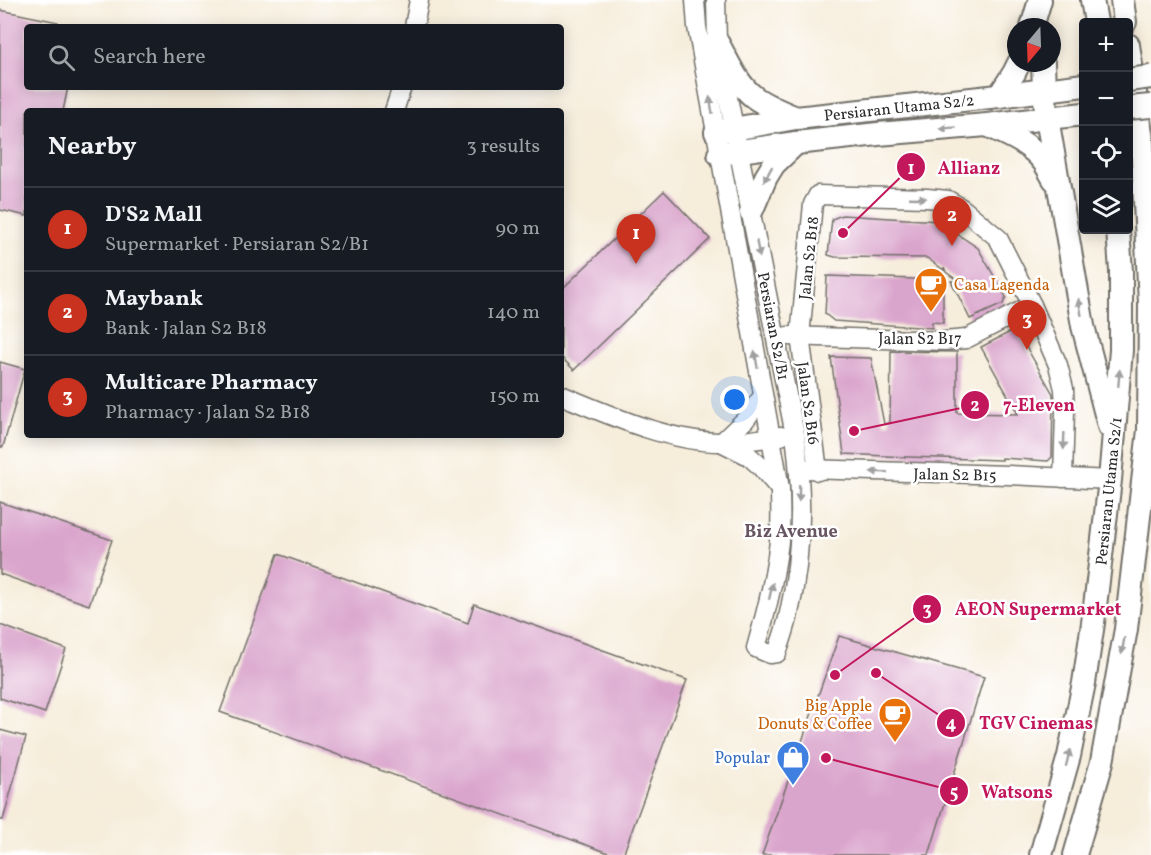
<!DOCTYPE html>
<html lang="en">
<head>
<meta charset="utf-8">
<style>
  body { margin:0; font-family:Vollkorn,serif; background:#242831; color:#f1f3f6 }
  .controls { position:absolute; right:18px; top:18px; display:grid; overflow:hidden; border-radius:6px; box-shadow:0 3px 15px #0003 }
  .controls button { width:54px; height:54px; display:grid; place-items:center; padding:0; border:0; border-bottom:2px solid #363941; background:#171b24; color:#f1f3f6; font:30px sans-serif }
  .compass { position:absolute; left:1007px; top:18px; width:54px; height:54px; border-radius:50%; background:#171b24; box-shadow:0 3px 15px #0003; rotate:199deg }
  .you { position:absolute; left:735px; top:400px; width:21px; height:21px; margin:-15px; border:4px solid #fff; border-radius:50%; background:#1a73e8; box-shadow:0 0 0 9px #1a73e833 }
  .badge { display:grid; place-items:center; width:39px; height:39px; border-radius:50%; background:#c8321e; color:#fff; font-size:20px; font-weight:700 }
  .pin { position:absolute; translate:-50% -50px; filter:drop-shadow(0 2px 3px #0008) }
  .pin::after { content:''; position:absolute; top:32px; width:21px; height:18px; background:inherit; clip-path:polygon(0 0,100% 0,50% 100%) }
  .list { margin:0; padding:0; list-style:none }
  h2 { display:flex; justify-content:space-between; align-items:center; height:78px; margin:0; padding:0 24px; font-size:26px }
  h2 small { font-size:20px; font-weight:400; color:#9ea1a6 }
  .list li { display:grid; grid-template-columns:39px 1fr auto; gap:18px; align-items:center; box-sizing:border-box; height:84px; padding:0 24px; border-top:2px solid #363941 }
  .list b { display:block; font-size:22px; white-space:nowrap }
  .list p { margin:0; font-size:20px; white-space:nowrap; color:#9ea1a6 }
  .list em { font-size:20px; font-style:normal; color:#9ea1a6 }
  .icon { flex:none; width:33px; height:33px; fill:none; stroke:currentColor; stroke-width:2; stroke-linecap:round; stroke-linejoin:round }
  .map { position:relative; flex:none; width:1151px; height:855px; overflow:hidden }
  .search { position:absolute; background:#171b24; box-shadow:0 3px 15px #0003; left:24px; top:24px; width:540px; height:66px; display:flex; align-items:center; gap:15px; box-sizing:border-box; padding:0 21px; border-radius:6px; color:#9ea1a6; font-size:22px }
  .panel { position:absolute; background:#171b24; box-shadow:0 3px 15px #0003; left:24px; top:108px; width:540px; height:330px; border-radius:6px }
  .map>svg:first-child { display:block }
  .building { fill:#daa5cc }
  .lines { fill:none; stroke-linecap:round; stroke-linejoin:round }
  .minor-casing { stroke:#726f69; stroke-width:21 }
  .major-casing { stroke:#726f69; stroke-width:26 }
  .minor { stroke:#fff; stroke-width:18 }
  .major { stroke:#fff; stroke-width:22 }
  .major-bridge-casing { stroke:#726f69; stroke-width:26; stroke-linecap:butt }
  .major-bridge { stroke:#fff; stroke-width:22 }
  .oneway { fill:#a0a0a0 }
  .labels { text-anchor:middle; stroke-width:5; stroke-linejoin:round; paint-order:stroke }
  .street-label { font-size:16px; fill:#2b2b2b; stroke:#fff }
  .food-label { font-size:16px; fill:#c56008; stroke:#fff; text-anchor:start }
  .shop-label { font-size:16px; fill:#366cbe; stroke:#fff; text-anchor:end }
  .neighbourhood-label { font-size:18px; font-weight:bold; fill:#685663; stroke:#fff }
  .leader { fill:none; stroke:#c2185b; stroke-width:2 }
  .callout-dot { fill:#c2185b; stroke:#fff; stroke-width:2 }
  .mark-label { font-size:18px; text-anchor:middle; font-weight:bold; fill:#fff }
  .callout-label { font-size:18px; text-anchor:middle; font-weight:bold; fill:#c2185b; stroke:#fff; stroke-width:5; stroke-linejoin:round; paint-order:stroke }
</style>
</head>
<body>
<div class="map">
<svg width="1151" height="855" viewBox="0 0 1151 855">
  <rect width="100%" height="100%" fill="#fff"/>
  <filter id="ink" filterUnits="userSpaceOnUse"><feTurbulence type="fractalNoise" baseFrequency=".0167" numOctaves="2"/><feDisplacementMap in="SourceGraphic" scale="12" xChannelSelector="R" yChannelSelector="G"/><feConvolveMatrix kernelMatrix="1 2 1 2 8 2 1 2 1" color-interpolation-filters="sRGB"/></filter>
  <filter id="wash" filterUnits="userSpaceOnUse"><feTurbulence type="fractalNoise" baseFrequency=".008" numOctaves="4" result="noise"/><feDisplacementMap in="SourceGraphic" scale="24" xChannelSelector="R" yChannelSelector="G"/><feGaussianBlur stdDeviation="1.35" result="paint"/><feColorMatrix in="noise" values="0 0 0 0 0 0 0 0 0 0 0 0 0 0 0 0 0 1.4 0 .05"/><feComposite in="paint" operator="in"/></filter>
  <g filter="url(#wash)">
    <rect width="100%" height="100%" fill="#f6eddb"/>
    <g id="blocks">
      <!-- building -->
      <g class="building">
        <path d="M0 10 58 22 57 27H27V87H68L63 111H27V216L0 210Z"/>
        <path d="M664 191 710 239 574 370 561 357V290Z"/>
        <path d="M842 215 938 221 978 248 1006 297 1003 304 970 319 951 281H958L946 272 944 267V270L927 258 835 257 828 255 832 219Z"/>
        <path d="M827 276 943 280V323L932 322V328L834 321 825 314Z"/>
        <path d="M1016 329 1053 394 1052 457 1048 461 1002 458V460L908 457 844 454 831 357 871 358 884 424 890 423 891 351 957 352V413L1018 414 981 347Z"/>
        <path d="M0 362 25 369 3 447H0Z"/>
        <path d="M0 502 112 540 89 605 0 574Z"/>
        <path d="M278 554 468 623 474 604 687 680 623 855H614L220 712Z"/>
        <path d="M0 625 66 649 45 713 0 698Z"/>
        <path d="M839 636 984 677 929 855H762Z"/>
        <path d="M0 730 26 737 3 820H0Z"/>
      </g>
    </g>
  </g>
  <g filter="url(#ink)">
    <use href="#blocks" fill-opacity="0" stroke="#726f69" stroke-width="1.5"/>
    <g class="lines">
      <defs>
        <g id="minor">
          <path d="M695 0 697 27 780 488C780 502 781 516 780 530 777 570 767 609 756 648L770 654 777 653C781 642 785 630 788 618 802 559 803 495 795 435L717 42 716 0"/>
          <path d="M414 27 419 0"/>
          <path d="M394 111 402 87"/>
          <path d="M787 336 944 341 966 339 1032 305"/>
          <path d="M561 395C609 415 669 442 721 442 741 443 762 438 781 436"/>
          <path d="M722 442 745 420 763 396"/>
          <path d="M723 443 749 456 760 466 778 487"/>
          <path d="M806 469 1008 475 1110 480"/>
          <path d="M818 471 800 336 813 204 818 195 927 198 948 200 963 209 998 238 1032 305 1058 365 1064 389 1065 411 1063 478"/>
        </g>
        <g id="major">
          <path d="M1092 0 1096 22"/>
          <path d="M1122 0 1125 22"/>
          <path d="M1032 27 1040 0"/>
          <path d="M717 42C728 61 736 83 754 97 766 106 782 112 796 118"/>
          <path d="M1043 63 1044 90 1047 118 1083 326 1109 426"/>
          <path d="M999 96 1014 73 1019 63"/>
          <path d="M987 125C1008 135 1030 143 1044 162 1048 168 1051 174 1054 179"/>
          <path d="M716 132 796 118 999 96 1084 85"/>
          <path d="M719 154 796 143 878 134 987 125 1084 114"/>
          <path d="M751 212 766 177 774 164 796 143"/>
          <path d="M1041 855 1069 756 1084 683 1093 623 1110 480 1121 350V271L1118 230"/>
          <path d="M1075 855 1102 762 1126 629 1149 430 1150 304 1142 141 1128 45"/>
        </g>
      </defs>
      <!-- minor casing -->
      <use href="#minor" class="minor-casing"/>
      <!-- major casing -->
      <use href="#major" class="major-casing"/>
      <!-- minor -->
      <use href="#minor" class="minor"/>
      <!-- major -->
      <use href="#major" class="major"/>
      <defs>
        <g id="major-bridge">
          <path d="M1128 80 1151 77"/>
          <path d="M1128 108 1151 106"/>
        </g>
      </defs>
      <!-- major-bridge casing -->
      <use href="#major-bridge" class="major-bridge-casing"/>
      <!-- major-bridge -->
      <use href="#major-bridge" class="major-bridge"/>
    </g>
    <!-- one-way arrows -->
    <defs><path id="oneway-solid" d="M-6-.8H1V-3.2L6.5 0L1 3.2V.8H-6Z" transform="scale(1.5)"/></defs>
    <g class="oneway">
      <use href="#oneway-solid" transform="translate(711 105) rotate(-100)"/>
      <use href="#oneway-solid" transform="translate(948 128) rotate(176)"/>
      <use href="#oneway-solid" transform="translate(768 174) rotate(119)"/>
      <use href="#oneway-solid" transform="translate(918 198) rotate(2)"/>
      <use href="#oneway-solid" transform="translate(758 249) rotate(79)"/>
      <use href="#oneway-solid" transform="translate(1080 307) rotate(-100)"/>
      <use href="#oneway-solid" transform="translate(756 359) rotate(-100)"/>
      <use href="#oneway-solid" transform="translate(1119 378) rotate(-85)"/>
      <use href="#oneway-solid" transform="translate(1064 441) rotate(92)"/>
      <use href="#oneway-solid" transform="translate(879 472) rotate(-178)"/>
      <use href="#oneway-solid" transform="translate(799 493) rotate(91)"/>
      <use href="#oneway-solid" transform="translate(771 591) rotate(-77)"/>
      <use href="#oneway-solid" transform="translate(1123 646) rotate(100)"/>
      <use href="#oneway-solid" transform="translate(1068 758) rotate(-76)"/>
    </g>
  </g>
  <!-- icons -->
  <defs>
    <symbol id="cafe-pin" viewBox="-11 -11 22 30"><path d="M0 17L-7.5 6A9.5 9.5 0 1 1 7.5 6Z" fill="#e8710a" stroke="#fff"/><path d="M-5.5-4.5H6V0H3Q3 3.5 0 3.5H-2.5Q-5.5 3.5-5.5 0ZM3-3.2v2h1.7v-2ZM-6 4.5H4V6H-6Z" fill="#fff"/></symbol>
    <symbol id="shop-pin" viewBox="-11 -11 22 30"><path d="M0 17L-7.5 6A9.5 9.5 0 1 1 7.5 6Z" fill="#3f7fe0" stroke="#fff"/><path d="M-5-2.5h2.3a2.7 3.5 0 0 1 5.4 0H5L5.5 6h-11ZM-1.5-2.5h3a1.5 2.3 0 0 0-3 0Z" fill="#fff"/></symbol>
  </defs>
  <g fill-rule="evenodd">
    <use href="#cafe-pin" x="912" y="265" width="38" height="52"/>
    <use href="#cafe-pin" x="876" y="695" width="38" height="52"/>
    <use href="#shop-pin" x="774" y="738" width="38" height="52"/>
  </g>
  <g class="labels">
    <!-- street labels -->
    <g class="street-label">
      <text transform="translate(899 107) rotate(-6)" y="6">Persiaran Utama S2/2</text>
      <text transform="translate(808 258) rotate(-84)" y="6">Jalan S2 B18</text>
      <text transform="translate(774 326) rotate(79)" y="6">Persiaran S2/B1</text>
      <text x="920" y="344">Jalan S2 B17</text>
      <text transform="translate(809 403) rotate(82)" y="6">Jalan S2 B16</text>
      <text transform="translate(955 474) rotate(1)" y="6">Jalan S2 B15</text>
      <text transform="translate(1108 491) rotate(-84)" y="6">Persiaran Utama S2/1</text>
    </g>
    <!-- food labels -->
    <g class="food-label">
      <text x="954" y="290">Casa Lagenda</text>
      <text x="872" y="711" text-anchor="end">Big Apple<tspan x="872" dy="18">Donuts &amp; Coffee</tspan></text>
    </g>
    <!-- shop labels -->
    <g class="shop-label">
      <text x="770" y="763">Popular</text>
    </g>
    <!-- neighbourhood labels -->
    <g class="neighbourhood-label">
      <text x="791" y="537">Biz Avenue</text>
    </g>
  </g>
  <!-- callouts -->
  <path class="leader" d="M843 233L911 167M854 431L975 405M835 675L927 609M876 673L951 723M826 758L954 791"/>
  <g class="callout-dot">
    <circle cx="843" cy="233" r="6"/>
    <circle cx="854" cy="431" r="6"/>
    <circle cx="835" cy="675" r="6"/>
    <circle cx="876" cy="673" r="6"/>
    <circle cx="826" cy="758" r="6"/>
    <circle cx="911" cy="167" r="15"/>
    <circle cx="975" cy="405" r="15"/>
    <circle cx="927" cy="609" r="15"/>
    <circle cx="951" cy="723" r="15"/>
    <circle cx="954" cy="791" r="15"/>
  </g>
  <g class="mark-label">
    <text x="911" y="174">1</text>
    <text x="975" y="411">2</text>
    <text x="927" y="615">3</text>
    <text x="951" y="729">4</text>
    <text x="954" y="798">5</text>
  </g>
  <g class="callout-label">
    <text x="969" y="174">Allianz</text>
    <text x="1039" y="411">7-Eleven</text>
    <text x="1038" y="615">AEON Supermarket</text>
    <text x="1036" y="729">TGV Cinemas</text>
    <text x="1017" y="798">Watsons</text>
  </g>
</svg>
<div class="controls">
<button>+</button>
<button>−</button>
<button><svg class="icon" aria-label="locate" viewBox="0 0 24 24"><circle cx="12" cy="12" r="6"/><path d="M12 2v4M12 18v4M2 12h4M18 12h4"/></svg></button>
<button><svg class="icon" aria-label="layers" viewBox="0 0 24 24"><path d="M12 4l9 5-9 5-9-5zM3 14l9 5 9-5"/></svg></button>
</div>
<svg class="compass" viewBox="-18 -18 36 36"><path d="M0-13l5 13h-10z" fill="#e53935"/><path d="M0 13l5-13h-10z" fill="#9ea1a6"/></svg>
<div class="you"></div>
<div class="pin badge" style="left:636px;top:264px">1</div>
<div class="pin badge" style="left:952px;top:246px">2</div>
<div class="pin badge" style="left:1027px;top:350px">3</div>
<div class="search"><svg class="icon" aria-label="search" viewBox="0 0 24 24"><circle cx="10" cy="10" r="6"/><path d="M15 15l6 6"/></svg>Search here</div>
<section class="panel">
<h2>Nearby<small>3 results</small></h2>
<ul class="list">
<li><span class="badge">1</span><div><b>D'S2 Mall</b><p>Supermarket · Persiaran S2/B1</p></div><em>90 m</em></li>
<li><span class="badge">2</span><div><b>Maybank</b><p>Bank · Jalan S2 B18</p></div><em>140 m</em></li>
<li><span class="badge">3</span><div><b>Multicare Pharmacy</b><p>Pharmacy · Jalan S2 B18</p></div><em>150 m</em></li>
</ul>
</section>
</div>
</body>
</html>
